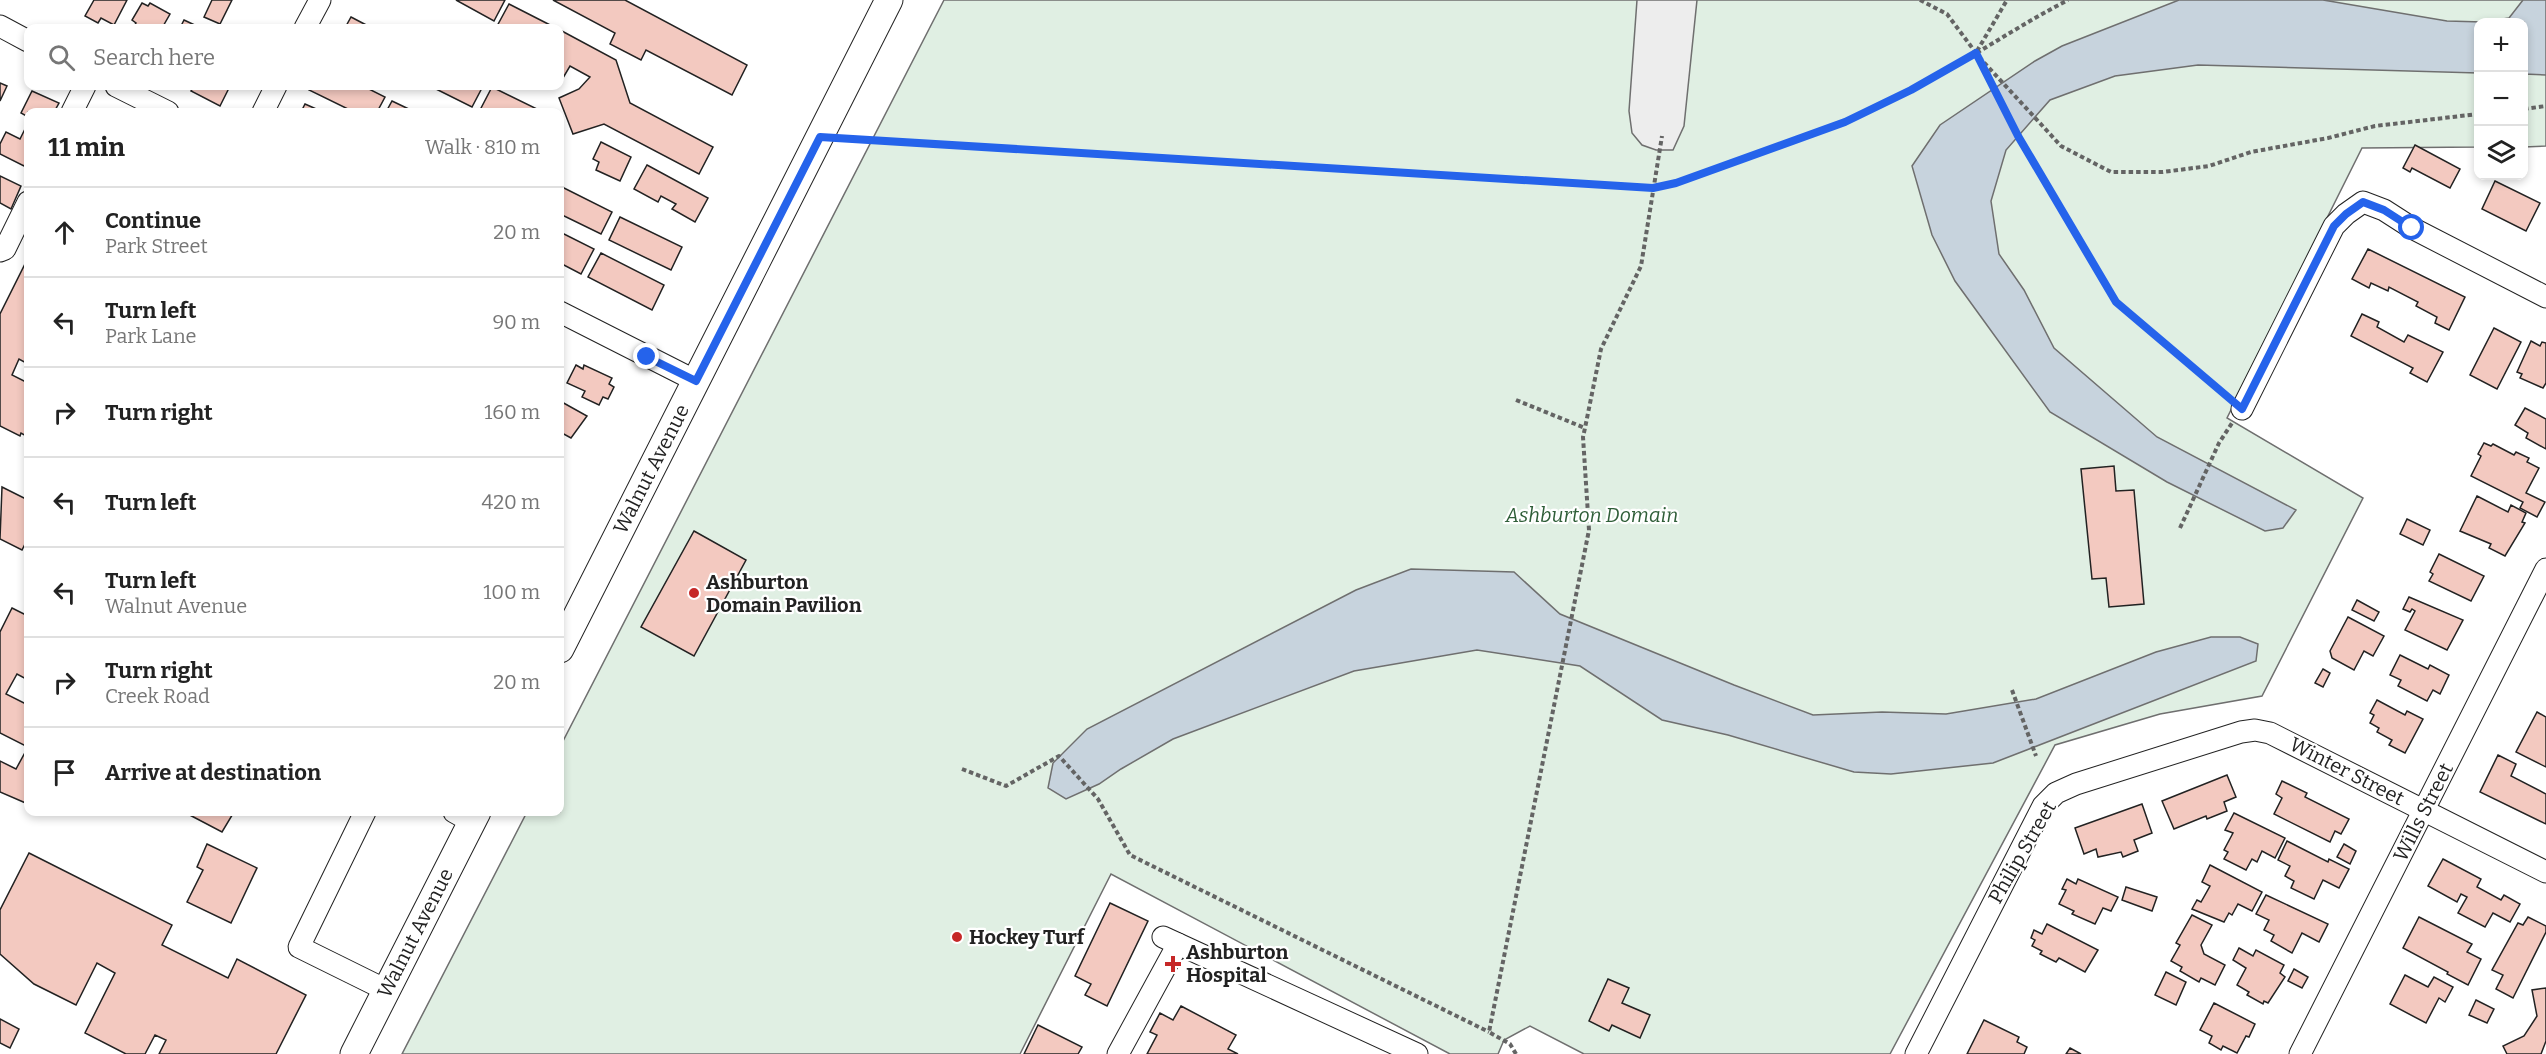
<!DOCTYPE html>
<html lang="en">
<head>
<meta charset="utf-8">
<style>
  body { margin:0; font-family:Bitter,serif; background:#f2f2f2; color:#222 }
  .controls { position:absolute; right:18px; top:18px; display:grid; overflow:hidden; border-radius:12px; box-shadow:0 3px 9px #0003 }
  .controls button { width:54px; height:54px; display:grid; place-items:center; padding:0; border:0; border-bottom:2px solid #e0e0e0; background:#fff; color:#222; font:30px sans-serif }
  .stop { position:absolute; width:18px; height:18px; margin:-14px; border:4px solid #2563eb; border-radius:50%; background:#fff }
  .stop.end { background:#2563eb; border-color:#fff; box-shadow:0 2px 6px #0008 }
  .list { margin:0; padding:0; list-style:none }
  h2 { display:flex; justify-content:space-between; align-items:center; height:78px; margin:0; padding:0 24px; font-size:26px }
  h2 small { font-size:20px; font-weight:400; color:#767676 }
  .list li { display:grid; grid-template-columns:39px 1fr auto; gap:18px; align-items:center; box-sizing:border-box; height:90px; padding:0 24px; border-top:2px solid #e0e0e0 }
  .list b { display:block; font-size:22px; white-space:nowrap }
  .list p { margin:0; font-size:20px; white-space:nowrap; color:#767676 }
  .list em { font-size:20px; font-style:normal; color:#767676 }
  .icon { flex:none; width:33px; height:33px; fill:none; stroke:currentColor; stroke-width:2; stroke-linecap:round; stroke-linejoin:round }
  .map { position:relative; flex:none; width:2546px; height:1054px; overflow:hidden }
  .search { position:absolute; background:#fff; box-shadow:0 3px 9px #0003; left:24px; top:24px; width:540px; height:66px; display:flex; align-items:center; gap:15px; box-sizing:border-box; padding:0 21px; border-radius:12px; color:#767676; font-size:22px }
  .panel { position:absolute; background:#fff; box-shadow:0 3px 9px #0003; left:24px; top:108px; width:540px; height:708px; border-radius:12px }
  .map>svg:first-child { display:block }
  .green { fill:#e0efe3; stroke:#6f6f6f; stroke-width:1.5 }
  .parking { fill:#ededed; stroke:#6f6f6f; stroke-width:1.5 }
  .water { fill:#c7d3dd; stroke:#6f6f6f; stroke-width:1.5 }
  .building { fill:#f3c9c0; stroke:#222; stroke-width:1.5 }
  .lines { fill:none; stroke-linecap:round; stroke-linejoin:round }
  .minor-casing { stroke:#222; stroke-width:23 }
  .major-casing { stroke:#222; stroke-width:29 }
  .path { stroke:#646464; stroke-width:4; stroke-dasharray:4.5 3; stroke-linecap:butt }
  .minor { stroke:#fff; stroke-width:21 }
  .major { stroke:#fff; stroke-width:27 }
  .route { stroke:#2563eb; stroke-width:8 }
  .poi-dot { fill:#c62828; stroke:#fff; stroke-width:2 }
  .labels { text-anchor:middle; stroke-width:4.5; stroke-linejoin:round; paint-order:stroke }
  .street-label { font-size:20px; fill:#222; stroke:#fff }
  .park-label { font-size:20px; font-style:italic; fill:#2f5e38; stroke:#fff }
  .poi-label { font-size:20px; font-weight:bold; fill:#222; stroke:#fff; text-anchor:start }
</style>
</head>
<body>
<div class="map">
<svg width="2546" height="1054" viewBox="0 0 2546 1054">
  <rect width="100%" height="100%" fill="#fff"/>
  <!-- green -->
  <path class="green" d="M944 0H2546V146L2524 147V22H2478V147L2362 148 2227 418 2363 498 2262 696 2160 714 2055 745 1890 1054H1584L1530 1026 1504 1040 1498 1054H1450L1111 874 1020 1054H402L527 812H560V747Z"/>
  <!-- parking -->
  <path class="parking" d="M1637 0H1697L1684 126 1673 150H1656L1642 145 1632 133 1629 111Z"/>
  <!-- water -->
  <g class="water">
    <path d="M2179 0H2323L2447 21 2483 22 2509 18 2523 0H2546V75L2524 74V22H2478V73L2198 65 2115 76 2050 100 2006 150 1991 201 1999 254 2024 290 2054 348 2157 437 2296 510 2283 528 2265 531 2167 482 2050 412 1955 281 1932 235 1912 166 1940 125 2035 61 2062 46Z"/>
    <path d="M1411 569 1514 572 1560 614 1734 685 1813 715 1882 712 1946 714 2036 699 2156 652 2211 637H2240L2258 644 2256 661 1993 763 1891 774 1854 772 1728 735 1662 720 1580 666 1477 650 1354 671 1173 739 1121 769 1099 784 1066 799 1048 788 1053 763 1087 729 1356 590Z"/>
  </g>
  <!-- building -->
  <g class="building">
    <path d="M94 0H127L114 25 101 18 98 23 85 16Z"/>
    <path d="M212 0H232L220 24 204 17Z"/>
    <path d="M456 0H505L494 21Z"/>
    <path d="M553 0H625L747 65 732 95 646 50 641 60 610 44 615 33Z"/>
    <path d="M142 3 148 6 150 3 170 14 162 28H133L136 23 132 20Z"/>
    <path d="M509 4 556 28H496Z"/>
    <path d="M351 17 372 28H345Z"/>
    <path d="M184 20 201 28H180Z"/>
    <path d="M560 30 616 60 630 103 713 147 699 174 604 124 573 134 559 98 579 89 590 77 570 66 560 83Z"/>
    <path d="M0 83 7 86 0 101Z"/>
    <path d="M194 86H230L220 106 191 91Z"/>
    <path d="M311 86H363L385 97 377 112H354L309 90Z"/>
    <path d="M430 86H483L472 107Z"/>
    <path d="M492 87 537 109 535 112H479Z"/>
    <path d="M32 91 59 103 54 112H28V117L21 113Z"/>
    <path d="M392 101 415 112H386Z"/>
    <path d="M305 104 323 112H301Z"/>
    <path d="M28 123V158L24 166 0 154V144L6 132 20 139Z"/>
    <path d="M601 142 631 157 620 181 596 170 599 162 593 159Z"/>
    <path d="M2415 145 2460 169 2450 188 2412 168 2410 172 2403 168Z"/>
    <path d="M647 165 708 198 695 222 672 209 676 204 661 196 658 202 634 189Z"/>
    <path d="M0 176 21 186 11 209 0 203Z"/>
    <path d="M2495 181 2540 203 2526 231 2482 209Z"/>
    <path d="M560 186 612 212 601 234 560 214Z"/>
    <path d="M620 217 682 247 671 270 609 240Z"/>
    <path d="M560 232 594 249 581 274 560 263Z"/>
    <path d="M2368 249 2465 297 2449 330 2435 323 2437 317 2416 306 2418 302 2389 287 2388 291 2371 283 2369 288 2352 279Z"/>
    <path d="M601 253 664 285 652 310 588 277Z"/>
    <path d="M25 264 28 265V364L19 359 12 375 28 383V437L21 433 20 436 0 426V314Z"/>
    <path d="M2362 314 2379 322 2377 327 2404 342 2408 335 2443 352 2427 382 2410 373 2413 368 2351 336Z"/>
    <path d="M2494 328 2521 342 2497 389 2470 375Z"/>
    <path d="M2531 341 2540 346 2542 342 2546 343V383L2543 388 2520 378 2522 374 2517 372Z"/>
    <path d="M576 365 583 369 584 365 612 378 609 384 614 387 608 399 603 397 599 405 582 397 585 391 567 383Z"/>
    <path d="M560 401 587 416 571 438 560 432Z"/>
    <path d="M2525 408 2546 419V449L2526 438 2528 433 2515 425Z"/>
    <path d="M2484 443 2491 446 2493 444 2514 455 2516 452 2529 458 2527 462 2539 468 2526 493 2545 502 2537 517 2520 508 2523 502 2471 476 2481 456 2478 454Z"/>
    <path d="M2114 466 2116 491 2134 490 2144 604 2109 607 2106 578 2092 579 2081 469Z"/>
    <path d="M2 487 28 500V538L22 550 0 539Z"/>
    <path d="M2477 496 2508 512 2511 505 2526 513 2522 522 2525 523 2505 556 2489 548 2491 544 2460 531Z"/>
    <path d="M2407 519 2430 530 2423 545 2400 534Z"/>
    <path d="M694 531 746 560 694 656 641 627Z"/>
    <path d="M2439 554 2484 576 2471 601 2429 581 2433 574 2430 572Z"/>
    <path d="M2409 597 2463 620 2447 650 2405 630 2415 611 2412 609 2410 612 2403 609Z"/>
    <path d="M2357 600 2379 612 2374 621 2352 610Z"/>
    <path d="M12 608 28 616V680L17 674 6 694 28 705V804L0 792V761L16 769 28 747 0 733V632Z"/>
    <path d="M2348 617 2384 636 2373 656 2364 651 2354 670 2332 658 2330 651Z"/>
    <path d="M2400 655 2428 669 2430 665 2449 675 2440 694 2433 690 2427 701 2398 686 2401 680 2390 675Z"/>
    <path d="M2323 669 2330 673 2323 687 2315 683Z"/>
    <path d="M2377 700 2405 715 2407 711 2423 719 2405 753 2389 745 2392 740 2377 732 2379 728 2370 723 2374 715 2370 713Z"/>
    <path d="M2537 712 2546 717V767L2516 752Z"/>
    <path d="M2498 755 2516 764 2511 776 2546 794V824L2480 792Z"/>
    <path d="M2227 775 2236 797 2224 802 2227 811 2207 819 2206 816 2174 829 2162 801Z"/>
    <path d="M2282 781 2307 793 2305 797 2349 819 2341 834 2335 831 2330 842 2274 814 2282 798 2276 794Z"/>
    <path d="M2142 804 2152 833 2134 840 2138 851 2123 857 2121 852 2098 857 2096 849 2084 854 2075 828Z"/>
    <path d="M184 812H234L222 832Z"/>
    <path d="M2234 813 2285 838 2275 858 2262 851 2257 862 2252 859 2246 870 2224 859 2228 852 2224 850 2233 833 2225 830Z"/>
    <path d="M2287 841 2328 862 2329 859 2349 869 2339 888 2323 880 2314 899 2291 888 2294 881 2285 876 2290 866 2278 860Z"/>
    <path d="M207 844 257 868 231 923 187 902 203 870 197 867Z"/>
    <path d="M2344 844 2356 851 2350 864 2337 857Z"/>
    <path d="M29 853 172 925 162 945 228 978 237 959 306 995 276 1054H159L166 1040 155 1035 145 1054H126L85 1033 115 973 97 963 76 1005 34 984 0 954V910Z"/>
    <path d="M2443 859 2481 879 2477 887 2501 900 2504 895 2520 904 2510 922 2493 913 2485 927 2458 913 2467 897 2461 894 2457 902 2428 886Z"/>
    <path d="M2210 865 2262 892 2252 911 2238 904 2232 915 2229 913 2224 922 2192 909 2197 900 2201 902 2210 886 2202 882Z"/>
    <path d="M2067 879 2076 884 2078 879 2118 897 2111 911 2103 908 2095 924 2072 914 2074 911 2059 904 2066 890 2062 889Z"/>
    <path d="M2126 887 2157 897 2152 911 2122 900Z"/>
    <path d="M2266 895 2328 924 2319 942 2302 933 2292 953 2271 941 2274 935 2264 930 2269 920 2256 914Z"/>
    <path d="M1110 903 1148 921 1107 1006 1085 995 1091 984 1075 976Z"/>
    <path d="M2192 915 2212 925 2201 945 2204 954 2225 965 2215 985 2201 978 2199 982 2180 971 2182 967 2171 961 2180 945 2176 943Z"/>
    <path d="M2419 917 2472 944 2467 952 2481 959 2468 985 2447 974 2448 972 2403 948Z"/>
    <path d="M2528 917 2546 926V932L2513 998 2496 989 2503 975 2492 970 2518 923 2523 925Z"/>
    <path d="M2047 924 2098 950 2085 972 2059 958 2056 962 2040 954 2042 951 2032 946 2035 940 2031 938 2034 930 2042 934Z"/>
    <path d="M2239 948 2253 956 2256 950 2284 965 2280 973 2285 977 2268 1003 2264 1001 2263 1004 2247 995 2249 992 2237 985 2246 968 2233 960Z"/>
    <path d="M2294 969 2308 977 2302 988 2288 981Z"/>
    <path d="M2166 972 2186 982 2176 1005 2155 995Z"/>
    <path d="M2405 975 2428 987 2434 977 2453 987 2445 1002 2439 998 2426 1023 2390 1004Z"/>
    <path d="M1608 979 1629 988 1622 1003 1650 1015 1640 1038 1612 1025 1609 1031 1589 1021Z"/>
    <path d="M2546 988V1041L2541 1054H2507L2503 1046 2524 1036 2537 1016 2532 990Z"/>
    <path d="M2476 1000 2494 1009 2487 1023 2469 1015Z"/>
    <path d="M2214 1003 2255 1024 2249 1037 2246 1036 2237 1053 2223 1046 2221 1050 2209 1043 2212 1036 2200 1030Z"/>
    <path d="M1181 1006 1236 1035 1228 1049 1238 1054H1147L1157 1035 1150 1032 1160 1013 1173 1020Z"/>
    <path d="M0 1019 19 1029 10 1048 0 1043Z"/>
    <path d="M1984 1020 2019 1037 2017 1042 2027 1047 2024 1054H1967Z"/>
    <path d="M1038 1025 1082 1047 1078 1054H1024Z"/>
    <path d="M2070 1048 2081 1054H2066Z"/>
  </g>
  <g class="lines">
    <defs>
      <g id="minor">
        <path d="M0 26 28 41"/>
        <path d="M305 28 320 0"/>
        <path d="M116 86 168 112"/>
        <path d="M72 112 85 86"/>
        <path d="M263 112 276 86"/>
        <path d="M0 251 5 249 28 202"/>
        <path d="M560 312 696 381"/>
        <path d="M2242 409 2334 226 2346 214 2363 202 2384 210 2412 228 2546 297"/>
        <path d="M365 812 299 947 386 990"/>
        <path d="M454 812 472 822"/>
        <path d="M1163 937 1417 1054"/>
        <path d="M1118 1054 1178 944"/>
        <path d="M1916 1054 2043 806 2056 793 2076 784 2241 732 2255 730 2270 733 2546 872"/>
        <path d="M2300 1054 2546 569"/>
      </g>
      <g id="major">
        <path d="M560 649 889 0"/>
        <path d="M354 1054 477 812"/>
      </g>
    </defs>
    <!-- minor casing -->
    <use href="#minor" class="minor-casing"/>
    <!-- major casing -->
    <use href="#major" class="major-casing"/>
    <!-- path -->
    <g class="path">
      <path d="M1920 0 1947 14 1976 53 2018 136 2116 302 2228 398"/>
      <path d="M1977 51 2007 0"/>
      <path d="M1979 57 2061 146 2111 172H2163L2209 166 2251 152 2328 138 2375 126 2478 114"/>
      <path d="M2524 109 2546 106"/>
      <path d="M844 139 1653 188 1676 183C1755 155 1835 129 1910 91 1964 63 2014 28 2068 0"/>
      <path d="M1516 400 1585 428"/>
      <path d="M2180 528 2219 443 2232 423"/>
      <path d="M2012 690 2036 756"/>
      <path d="M962 769 1006 786 1059 756 1098 799 1130 855 1489 1032"/>
      <path d="M1516 1054 1510 1044 1489 1032 1589 530 1583 437 1585 428 1601 349 1641 266 1662 136"/>
    </g>
    <!-- minor -->
    <use href="#minor" class="minor"/>
    <!-- major -->
    <use href="#major" class="major"/>
  </g>
  <g class="lines">
    <!-- route -->
    <path class="route" d="M647 357 696 381 820 137 1653 188 1676 183 1845 122 1911 90 1976 53 2018 136 2116 302 2242 409 2334 226 2346 214 2363 202 2384 210 2412 228"/>
  </g>
  <!-- markers -->
  <g class="poi-dot">
    <circle cx="694" cy="593" r="6"/>
    <circle cx="957" cy="937" r="6"/>
    <path d="M1170 955h6v6h6v6h-6v6h-6v-6h-6v-6h6z"/>
  </g>
  <g class="labels">
    <!-- street labels -->
    <g class="street-label">
      <text transform="translate(651 469) rotate(-63)" y="7">Walnut Avenue</text>
      <text transform="translate(2347 771) rotate(27)" y="7">Winter Street</text>
      <text transform="translate(2423 812) rotate(-63)" y="7">Wills Street</text>
      <text transform="translate(2022 852) rotate(-60)" y="7">Philip Street</text>
      <text transform="translate(415 933) rotate(-63)" y="7">Walnut Avenue</text>
    </g>
    <!-- park labels -->
    <g class="park-label">
      <text x="1592" y="522">Ashburton Domain</text>
    </g>
    <!-- poi labels -->
    <g class="poi-label">
      <text x="706" y="589">Ashburton<tspan x="706" dy="23">Domain Pavilion</tspan></text>
      <text x="969" y="944">Hockey Turf</text>
      <text x="1186" y="959">Ashburton<tspan x="1186" dy="23">Hospital</tspan></text>
    </g>
  </g>
</svg>
<div class="controls">
<button>+</button>
<button>−</button>
<button><svg class="icon" aria-label="layers" viewBox="0 0 24 24"><path d="M12 4l9 5-9 5-9-5zM3 14l9 5 9-5"/></svg></button>
</div>
<div class="stop" style="left:2412px;top:228px"></div>
<div class="stop end" style="left:647px;top:357px"></div>
<div class="search"><svg class="icon" aria-label="search" viewBox="0 0 24 24"><circle cx="10" cy="10" r="6"/><path d="M15 15l6 6"/></svg>Search here</div>
<section class="panel">
<h2>11 min<small>Walk · 810 m</small></h2>
<ul class="list">
<li><svg class="icon" aria-label="ahead" viewBox="0 0 24 24"><path d="M12 20V5M6 11l6-6 6 6"/></svg><div><b>Continue</b><p>Park Street</p></div><em>20 m</em></li>
<li><svg class="icon" aria-label="left" viewBox="0 0 24 24"><path d="M17 20v-9H6M10 6l-5 5 5 5"/></svg><div><b>Turn left</b><p>Park Lane</p></div><em>90 m</em></li>
<li><svg class="icon" aria-label="right" viewBox="0 0 24 24"><path d="M7 20v-9h11M14 6l5 5-5 5"/></svg><div><b>Turn right</b></div><em>160 m</em></li>
<li><svg class="icon" aria-label="left" viewBox="0 0 24 24"><path d="M17 20v-9H6M10 6l-5 5 5 5"/></svg><div><b>Turn left</b></div><em>420 m</em></li>
<li><svg class="icon" aria-label="left" viewBox="0 0 24 24"><path d="M17 20v-9H6M10 6l-5 5 5 5"/></svg><div><b>Turn left</b><p>Walnut Avenue</p></div><em>100 m</em></li>
<li><svg class="icon" aria-label="right" viewBox="0 0 24 24"><path d="M7 20v-9h11M14 6l5 5-5 5"/></svg><div><b>Turn right</b><p>Creek Road</p></div><em>20 m</em></li>
<li><svg class="icon" aria-label="arrive" viewBox="0 0 24 24"><path d="M6 21V4h12l-3 4 3 4H6"/></svg><div><b>Arrive at destination</b></div></li>
</ul>
</section>
</div>
</body>
</html>
